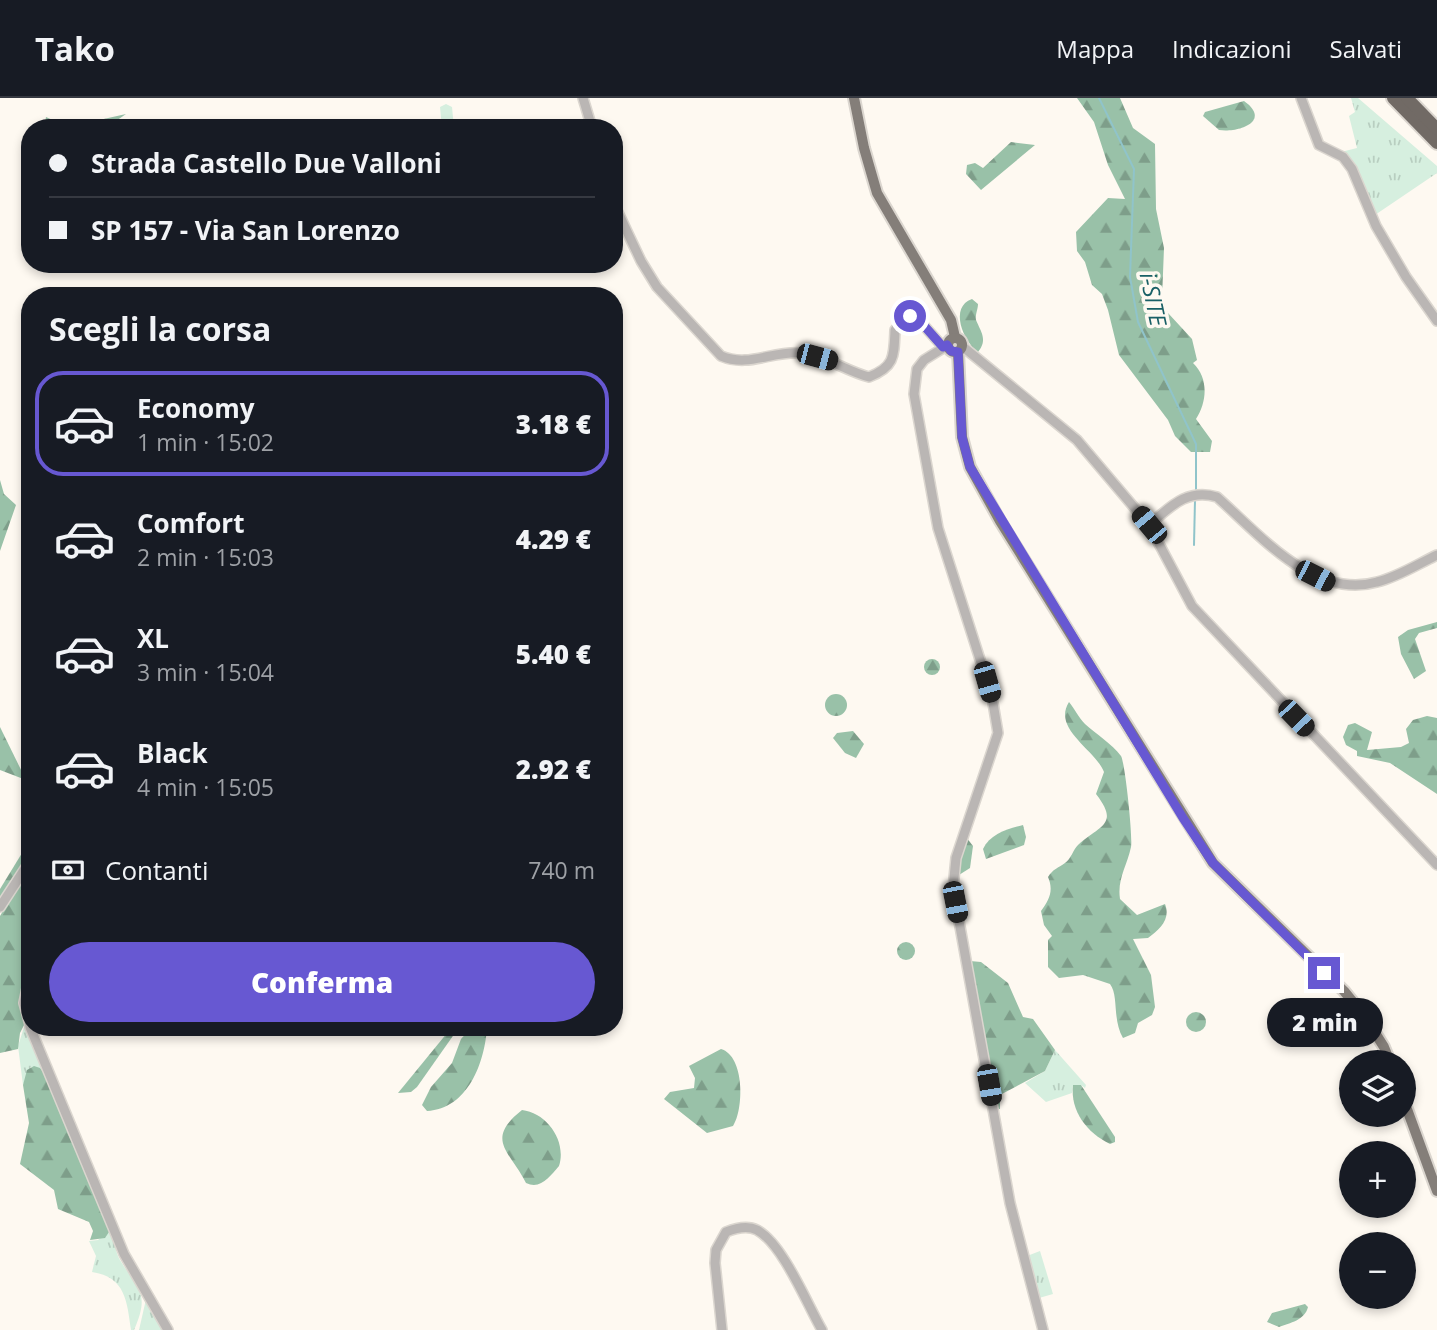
<!DOCTYPE html>
<html lang="it">
<head>
<meta charset="utf-8">
<style>
  body { margin:0; font-family:"Open Sans",sans-serif; background:#20242c; color:#f1f3f6; height:100vh; display:flex; flex-direction:column; font-size:26px; white-space:nowrap }
  * { box-sizing:border-box; margin:0 }
  p { font-size:23px; color:#9ea1a6 }
  .icon { flex:none; width:38px; height:38px; fill:none; stroke:currentColor; stroke-width:2; stroke-linecap:round; stroke-linejoin:round }
  .map { position:relative; flex:1; overflow:hidden }
  .sheet { position:absolute; left:21px; top:189px; width:602px; height:749px; display:flex; flex-direction:column; background:#171b24; border-radius:28px; box-shadow:0 4px 10px #0003 }
  .sheet>* { flex:none }
  .guide { position:absolute; left:21px; top:21px; width:602px; height:154px; border-radius:28px; box-shadow:0 4px 10px #0003; display:grid; align-content:center; height:154px; padding:0 28px; background:#171b24 }
  .buttons { position:absolute; left:1339px; top:952px; display:grid; gap:14px }
  .buttons a { display:grid; place-items:center; width:77px; height:77px; border-radius:50%; background:#171b24; box-shadow:0 4px 10px #0003; font-size:35px }
  .end { position:absolute; width:32px; height:32px; margin:-16px; border:9px solid #6758d2; background:#fff; box-shadow:0 0 0 4px #fff }
  .from { border-radius:50% }
  .bubble { position:absolute; height:49px; border-radius:24px; background:#171b24; box-shadow:0 4px 10px #0003; font-size:23px; font-weight:800; line-height:49px; text-align:center }
  .car { position:absolute; width:21px; height:42px; margin:-21px -10px; border-radius:9px; box-shadow:0 0 5px 2px #0007; background:linear-gradient(#222 24%,#8ab4d8 0 40%,#222 0 76%,#8ab4d8 0 86%,#222 0) }
  .guide b { display:flex; align-items:center; gap:24px; height:66px; font-size:26px }
  .guide b+b { border-top:2px solid #363941 }
  .guide i { width:18px; height:18px; background:#f1f3f6 }
  ul { padding:0; list-style:none }
  li { display:flex; align-items:center; gap:21px; height:105px; margin:0 14px 10px; padding:0 14px; border:4px solid transparent; border-radius:28px }
  li div { flex:1 }
  li b { display:block; font-size:26px }
  li em { font-style:normal; font-weight:800 }
  li.selected { border-color:#6758d2 }
  li>.icon { width:63px; height:63px; stroke-width:1.5 }
  h2 { padding:0 28px; font-size:32px; line-height:84px }
  .pay { display:flex; align-items:center; gap:18px; height:77px; padding:0 28px; font-size:26px }
  .pay p { margin-inline-start:auto }
  .button { display:flex; gap:14px; margin-top:auto; padding:14px 28px }
  .button a { flex:1; height:80px; border-radius:42px; background:#6758d2; color:#fff; font-size:28px; font-weight:800; line-height:80px; text-align:center }
  header { display:flex; align-items:center; gap:42px; box-sizing:border-box; height:98px; padding:0 35px; background:#171b24; border-bottom:2px solid #363941 }
  header strong { font-size:33px }
  nav { display:flex; gap:38px; margin-inline-start:auto; font-size:24px }
  .map>svg:first-child { display:block }
  .grass { fill:url(#grass-tufts) }
  .forest { fill:url(#forest-firs) }
  .lines { fill:none; stroke-linecap:round; stroke-linejoin:round }
  .stream { stroke:#90c4ca; stroke-width:2 }
  .minor-casing { stroke:#dbd6cf; stroke-width:12 }
  .major-casing { stroke:#dbd6cf; stroke-width:14 }
  .highway-casing { stroke:#dbd6cf; stroke-width:16 }
  .minor { stroke:#bab6b4; stroke-width:9 }
  .major { stroke:#847e79; stroke-width:10 }
  .highway { stroke:#716a65; stroke-width:12 }
  .route { stroke:#6758d2; stroke-width:9 }
  .labels { text-anchor:middle; dominant-baseline:central; stroke-width:7; stroke-linejoin:round; paint-order:stroke }
  .water-label { font-size:23px; font-style:italic; fill:#196066; stroke:#fef9f1 }
</style>
</head>
<body>
<header>
<strong>Tako</strong>
<nav><a>Mappa</a><a>Indicazioni</a><a>Salvati</a></nav>
</header>
<div class="map">
<svg width="1437" height="1232" viewBox="0 0 1437 1232">
  <defs>
    <pattern id="grass-tufts" width="24" height="20" patternUnits="userSpaceOnUse" patternTransform="scale(1.75)"><rect width="24" height="20" fill="#d6efdf"/><path d="M3 7l-1-3M5 7V3M7 7l1-3M15 17l-1-3M17 17v-4M19 17l1-3" fill="none" stroke="#b8cec0"/></pattern>
    <pattern id="forest-firs" width="22" height="20" patternUnits="userSpaceOnUse" patternTransform="scale(1.75)"><rect width="22" height="20" fill="#99c1a8"/><path d="M5 1l3.5 6h-7zM16 11l3.5 6h-7z" fill="#7e9e8a"/></pattern>
  </defs>
  <rect width="100%" height="100%" fill="#fef9f1"/>
  <!-- grass -->
  <g class="grass">
    <polygon points="1351,0 1358,0 1437,68 1437,75 1372,119 1341,54 1357,50 1349,18 1355,14"/>
    <polygon points="446,6 452,9 454,30 442,30 440,9"/>
    <polygon points="26,923 49,982 31,969 23,987 18,948"/>
    <polygon points="1055,952 1086,987 1085,990 1081,987 1073,987 1072,995 1046,1004 1025,985 1045,973"/>
    <path d="M111 1131C115 1141 115 1154 120 1162 139 1193 150 1195 134 1232H131C127 1204 126 1179 92 1174L96 1158 89 1143 98 1142Z"/>
    <polygon points="1040,1153 1053,1196 1039,1200 1027,1158"/>
    <polygon points="147,1197 164,1232 139,1232"/>
  </g>
  <!-- forest -->
  <g class="forest">
    <path d="M1077 0H1120L1133 30 1155 46 1156 111 1164 150 1162 201 1168 215 1192 241 1197 262 1193 265C1209 280 1207 304 1196 321L1212 343 1210 354H1191L1175 338 1168 322 1119 257 1108 212 1102 196 1092 187 1085 164 1077 153 1076 134 1108 100 1125 101 1108 67 1094 24Z"/>
    <path d="M1244 3C1272 23 1239 35 1219 32L1203 18 1205 14Z"/>
    <polygon points="126,16 106,30 44,30 46,19 68,29"/>
    <polygon points="1011,44 1035,47 981,92 966,76 967,67 975,65 983,70"/>
    <path d="M972 201 978 206C978 211 975 217 976 222 981 234 988 242 978 254 963 243 949 209 972 201Z"/>
    <polygon points="0,382 4,396 16,407 0,453"/>
    <polygon points="1437,524 1437,530 1419,535 1415,541 1426,573 1414,581 1401,556 1398,539 1408,532"/>
    <circle cx="932" cy="569" r="8"/>
    <circle cx="836" cy="607" r="11"/>
    <path d="M1069 604C1075 611 1078 619 1085 626 1096 636 1112 646 1121 658 1125 664 1133 740 1131 749 1127 768 1117 781 1120 801L1137 817 1165 806C1171 821 1160 831 1148 840L1133 841 1151 877 1155 909 1152 917 1138 925 1135 935 1123 940C1112 921 1119 898 1110 886L1083 877 1059 880 1048 869V842L1052 838 1044 827 1041 813C1049 802 1054 793 1048 779 1053 771 1058 770 1065 765 1071 761 1073 752 1078 747 1100 727 1120 727 1096 696L1104 674C1095 651 1052 631 1069 604Z"/>
    <polygon points="1427,618 1437,620 1437,696 1390,665 1357,658 1357,653 1346,647 1343,639 1348,627 1355,625 1372,634 1367,652 1401,649 1409,645 1406,631 1413,622"/>
    <polygon points="0,629 26,682 0,672"/>
    <polygon points="853,633 864,646 856,660 845,655 833,640 837,635"/>
    <path d="M1023 727 1026 739 1024 747 986 761 983 751C990 736 1007 731 1023 727Z"/>
    <polygon points="966,739 973,748 970,770 959,777 958,762"/>
    <polygon points="30,742 30,756 0,803 0,791"/>
    <polygon points="30,767 30,868 23,891 26,923 20,935 18,951 0,955 0,818"/>
    <circle cx="906" cy="853" r="9"/>
    <polygon points="970,863 981,864 1008,885 1023,919 1033,921 1055,952 1045,973 1000,997 1000,1011 995,1011"/>
    <circle cx="1196" cy="924" r="10"/>
    <polygon points="452,929 455,935 417,989 411,994 398,995"/>
    <path d="M472 929H487C485 964 468 1011 427 1013L422 1007 431 989 452 965 461 941Z"/>
    <path d="M721 951C745 958 744 1012 733 1028L707 1035 664 1001 670 994 694 990 695 980 689 968Z"/>
    <polygon points="34,968 40,970 49,982 111,1131 105,1140 90,1142 93,1133 89,1124 58,1111 54,1092 20,1066 29,1025 23,987 27,972"/>
    <path d="M1073 987H1081L1115 1039V1044L1110 1046C1087 1035 1070 1013 1073 987Z"/>
    <path d="M522 1012C547 1015 567 1043 559 1068 550 1078 541 1092 526 1085 510 1053 484 1042 522 1012Z"/>
    <path d="M1305 1206 1308 1209C1305 1222 1290 1225 1279 1229L1267 1224 1272 1215Z"/>
  </g>
  <g class="lines">
    <!-- stream -->
    <g class="stream">
      <polyline points="1099,0 1134,71 1130,179 1138,224 1196,346 1196,393"/>
      <polyline points="1194,447 1195,402"/>
    </g>
    <defs>
      <g id="minor">
        <polyline points="583,0 592,30"/>
        <polyline points="1301,0 1319,47 1343,59 1352,71 1376,128 1406,179 1437,223"/>
        <path d="M614 106 641 163 657 189 721 258C749 270 773 252 802 255 826 258 846 273 869 279 895 269 894 258 895 232L910 218 919 222 943 249"/>
        <polyline points="948,247 924,262 917,271 914,296 938,430 992,599 998,635 956,760 953,790 1010,1105 1043,1232"/>
        <polyline points="962,248 1077,342 1149,427 1192,508 1437,767"/>
        <path d="M1149 427C1170 409 1187 390 1217 399 1260 437 1314 502 1377 484 1398 479 1418 466 1437 457"/>
        <polyline points="0,809 30,763"/>
        <polyline points="30,876 24,905 30,927"/>
        <polyline points="30,929 124,1156 168,1232"/>
        <path d="M722 1232 715 1165 716 1152 726 1134C736 1130 747 1127 757 1132 783 1146 807 1206 822 1232"/>
      </g>
      <g id="major">
        <polyline points="854,0 864,50 877,95 951,222 955,239"/>
        <circle cx="955" cy="247" r="7"/>
        <polyline points="958,254 962,339 970,369 1000,423 1213,765 1344,893 1365,919 1384,949 1390,964"/>
        <polyline points="1404,1003 1437,1093"/>
      </g>
      <g id="highway">
        <polyline points="1393,0 1437,45"/>
        <polyline points="1407,0 1437,31"/>
      </g>
    </defs>
    <!-- minor casing -->
    <use href="#minor" class="minor-casing"/>
    <!-- major casing -->
    <use href="#major" class="major-casing"/>
    <!-- highway casing -->
    <use href="#highway" class="highway-casing"/>
    <!-- minor -->
    <use href="#minor" class="minor"/>
    <!-- major -->
    <use href="#major" class="major"/>
    <!-- highway -->
    <use href="#highway" class="highway"/>
  </g>
  <g class="lines">
    <!-- route -->
    <polyline class="route" points="910,218 919,222 943,249 947,247 951,253 958,254 962,339 970,369 1183,720 1213,765 1324,875"/>
  </g>
  <g class="labels">
    <!-- water labels -->
    <g class="water-label">
      <text transform="translate(1154 201) rotate(78)">i-SITE</text>
    </g>
  </g>
</svg>
<div class="buttons">
<a><svg class="icon" aria-label="layers" viewBox="0 0 24 24"><path d="M12 4l9 5-9 5-9-5zM3 14l9 5 9-5"/></svg></a>
<a>+</a>
<a>−</a>
</div>
<i class="end from" style="left:910px;top:218px"></i>
<i class="end" style="left:1324px;top:875px"></i>
<div class="bubble" style="left:1267px;top:900px;width:116px">2 min</div>
<i class="car" style="left:817px;top:259px;rotate:105deg"></i>
<i class="car" style="left:1149px;top:427px;rotate:320deg"></i>
<i class="car" style="left:1315px;top:478px;rotate:117deg"></i>
<i class="car" style="left:987px;top:584px;rotate:164deg"></i>
<i class="car" style="left:1296px;top:620px;rotate:136deg"></i>
<i class="car" style="left:955px;top:804px;rotate:169deg"></i>
<i class="car" style="left:989px;top:987px;rotate:170deg"></i>
<div class="guide">
<b><i class="from"></i>Strada Castello Due Valloni</b>
<b><i></i>SP 157 - Via San Lorenzo</b>
</div>
<section class="sheet">
<h2>Scegli la corsa</h2>
<ul>
<li class="selected"><svg class="icon" aria-label="car" viewBox="0 0 24 24"><path d="M5 17H2v-5l4-1 3-4h7l3 4 3 1v5h-3M9 17h6M6 11h13"/><circle cx="7" cy="17" r="2"/><circle cx="17" cy="17" r="2"/></svg><div><b>Economy</b><p>1 min · 15:02</p></div><em>3.18 €</em></li>
<li><svg class="icon" aria-label="car" viewBox="0 0 24 24"><path d="M5 17H2v-5l4-1 3-4h7l3 4 3 1v5h-3M9 17h6M6 11h13"/><circle cx="7" cy="17" r="2"/><circle cx="17" cy="17" r="2"/></svg><div><b>Comfort</b><p>2 min · 15:03</p></div><em>4.29 €</em></li>
<li><svg class="icon" aria-label="car" viewBox="0 0 24 24"><path d="M5 17H2v-5l4-1 3-4h7l3 4 3 1v5h-3M9 17h6M6 11h13"/><circle cx="7" cy="17" r="2"/><circle cx="17" cy="17" r="2"/></svg><div><b>XL</b><p>3 min · 15:04</p></div><em>5.40 €</em></li>
<li><svg class="icon" aria-label="car" viewBox="0 0 24 24"><path d="M5 17H2v-5l4-1 3-4h7l3 4 3 1v5h-3M9 17h6M6 11h13"/><circle cx="7" cy="17" r="2"/><circle cx="17" cy="17" r="2"/></svg><div><b>Black</b><p>4 min · 15:05</p></div><em>2.92 €</em></li>
</ul>
<div class="pay"><svg class="icon" aria-label="cash" viewBox="0 0 24 24"><path d="M3 7h18v10H3z"/><circle cx="12" cy="12" r="2"/></svg>Contanti<p>740 m</p></div>
<div class="button"><a>Conferma</a></div>
</section>
</div>
</body>
</html>
